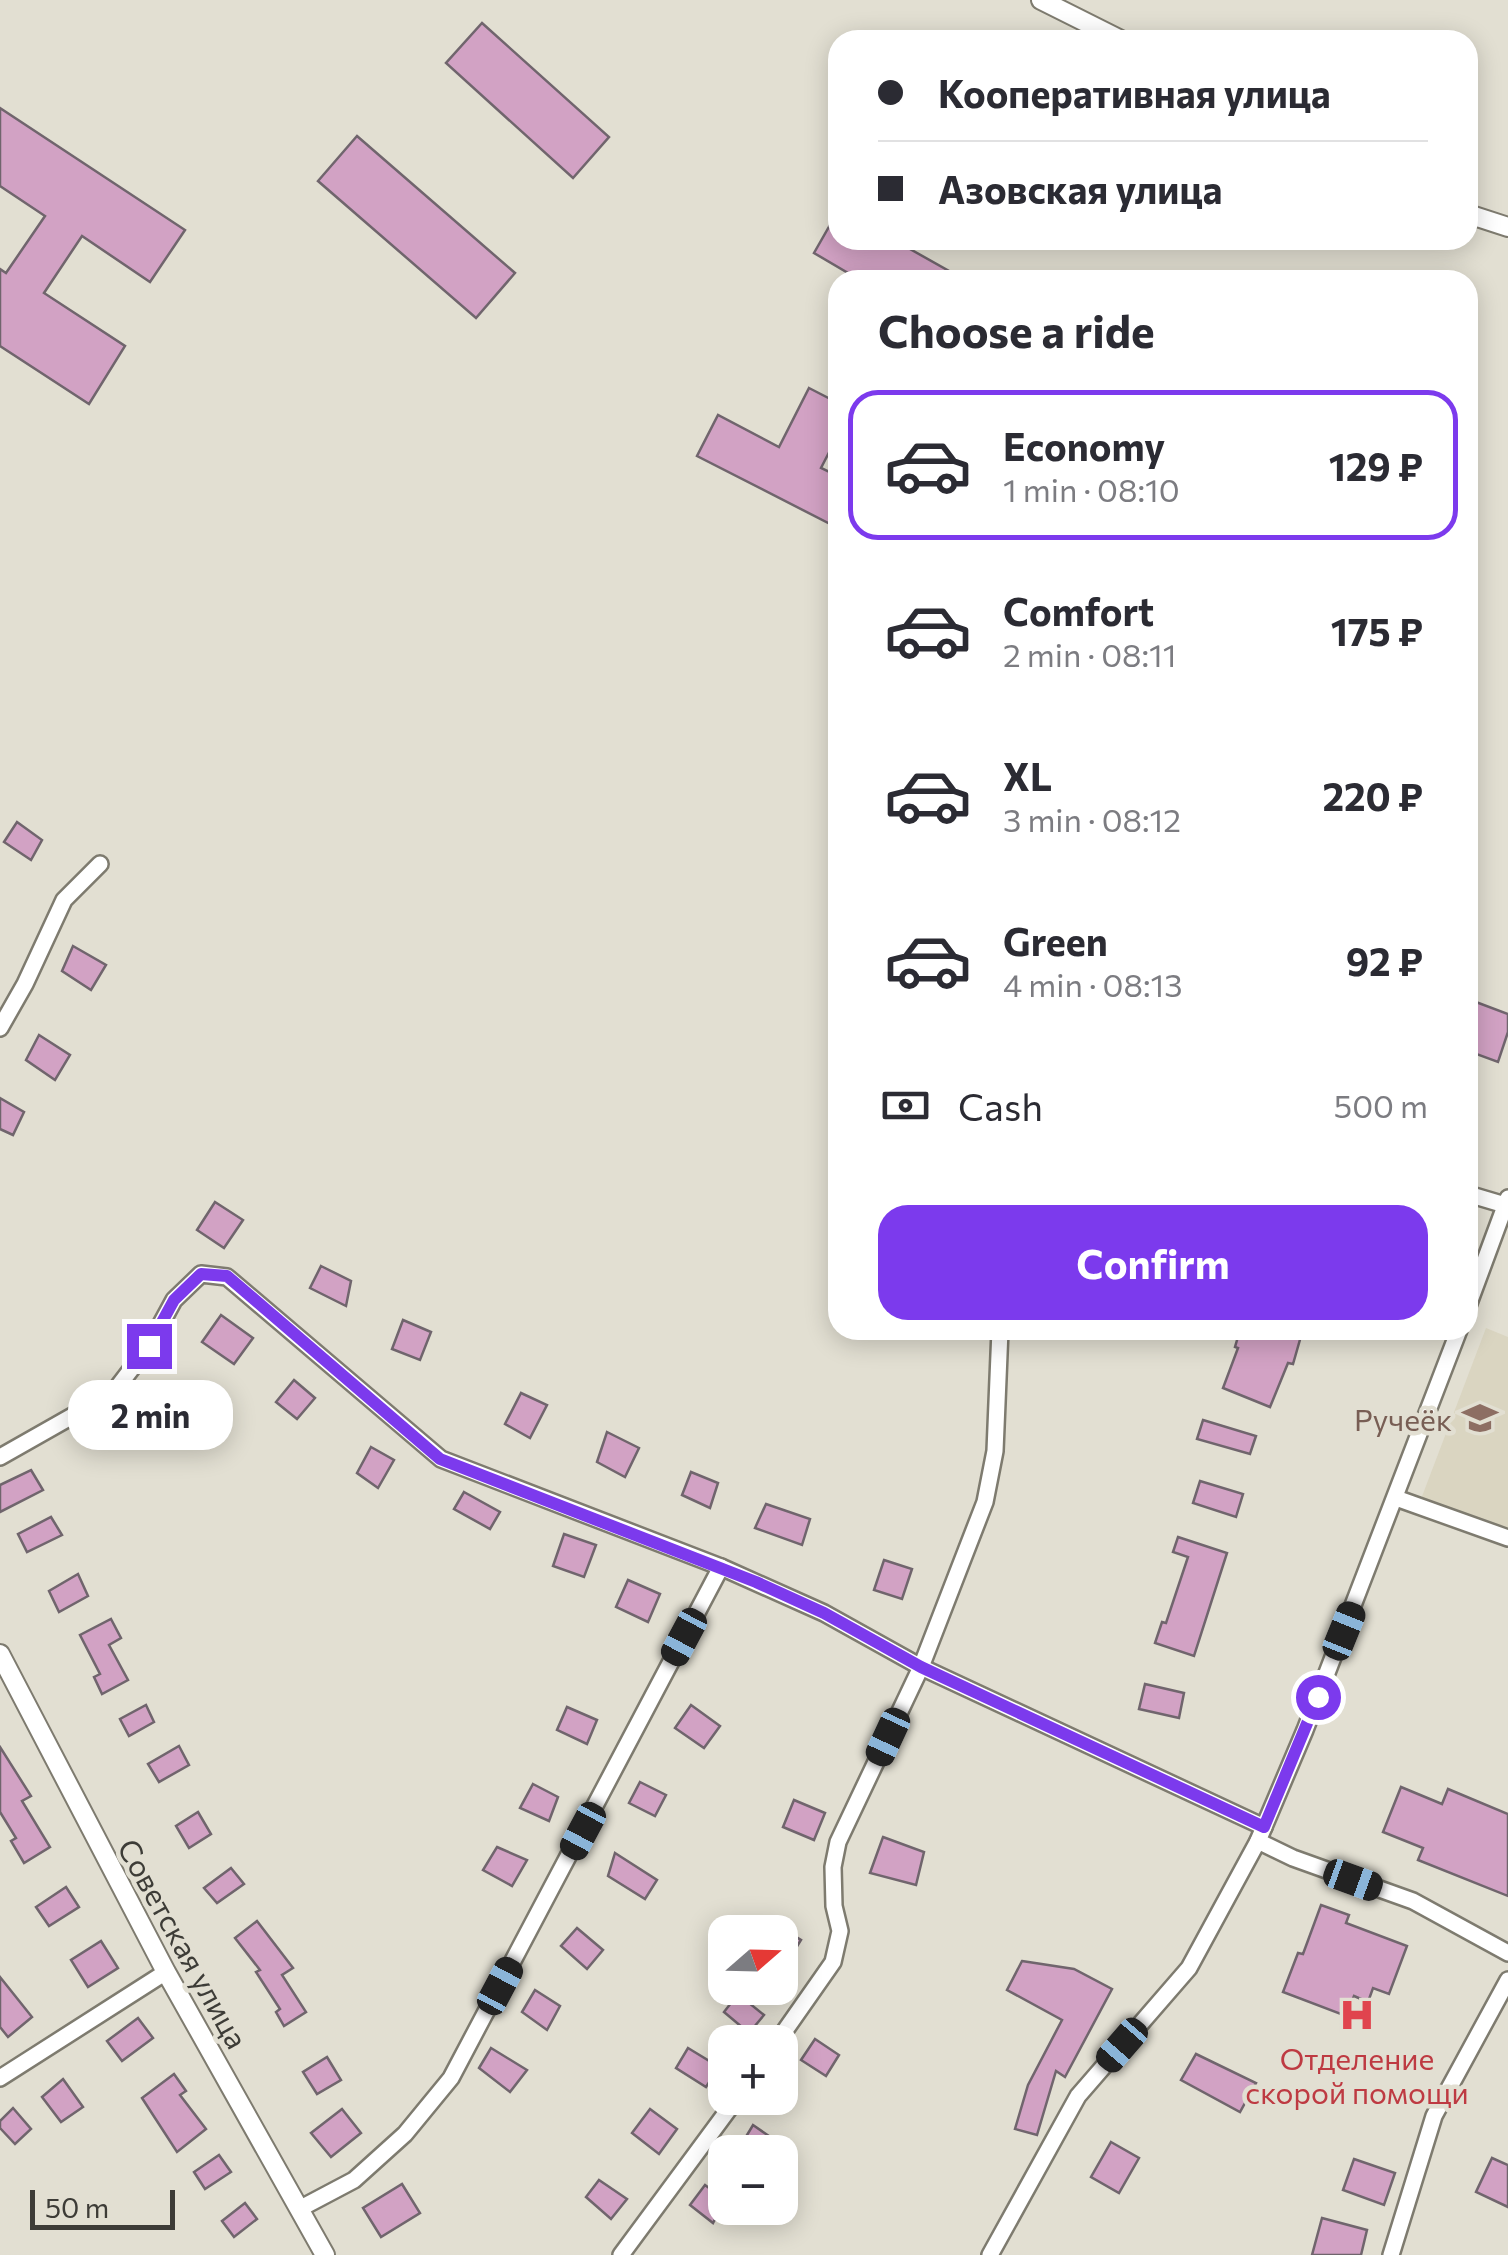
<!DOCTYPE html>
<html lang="en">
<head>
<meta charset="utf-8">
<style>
  body { margin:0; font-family:Commissioner,sans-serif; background:#f2f2f3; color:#2b2b33; height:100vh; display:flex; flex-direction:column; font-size:38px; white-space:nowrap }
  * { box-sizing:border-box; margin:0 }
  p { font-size:32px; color:#7c7c81 }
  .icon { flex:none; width:55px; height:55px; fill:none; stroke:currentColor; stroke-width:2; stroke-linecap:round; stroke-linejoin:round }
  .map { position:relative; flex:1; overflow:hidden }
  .details { position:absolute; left:828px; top:270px; width:650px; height:1070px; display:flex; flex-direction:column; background:#fff; border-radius:30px; box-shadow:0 5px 25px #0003 }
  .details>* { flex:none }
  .guide { position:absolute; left:828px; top:30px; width:650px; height:220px; border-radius:30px; box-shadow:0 5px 25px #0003; display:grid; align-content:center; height:220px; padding:0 50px; background:#fff }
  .needle { width:65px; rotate:70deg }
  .tools { position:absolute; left:708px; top:1915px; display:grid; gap:20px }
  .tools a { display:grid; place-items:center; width:90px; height:90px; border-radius:20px; background:#fff; box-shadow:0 5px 25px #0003; font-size:50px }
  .scale { position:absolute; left:30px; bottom:25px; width:145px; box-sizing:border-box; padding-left:10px; border:5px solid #3d3c37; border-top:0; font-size:28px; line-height:35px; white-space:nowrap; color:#3d3c37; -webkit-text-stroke:8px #e2dfd2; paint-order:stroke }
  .end { position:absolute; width:45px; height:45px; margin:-22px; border:12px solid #7c3aed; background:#fff; box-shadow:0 0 0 5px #fff }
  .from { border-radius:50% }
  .bubble { position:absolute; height:70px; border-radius:30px; background:#fff; box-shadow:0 5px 25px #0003; font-size:32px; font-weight:700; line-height:70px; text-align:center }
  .car { position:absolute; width:30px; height:60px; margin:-30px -15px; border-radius:12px; box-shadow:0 0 8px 2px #0007; background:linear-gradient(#222 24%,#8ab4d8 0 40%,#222 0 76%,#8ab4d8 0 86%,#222 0) }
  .guide b { display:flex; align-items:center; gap:35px; height:95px; font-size:38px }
  .guide b+b { border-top:2px solid #e1e1e2 }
  .guide i { width:25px; height:25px; background:#2b2b33 }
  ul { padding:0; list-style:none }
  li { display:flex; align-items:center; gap:30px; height:150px; margin:0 20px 15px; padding:0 30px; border:5px solid transparent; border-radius:30px }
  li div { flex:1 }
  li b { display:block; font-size:38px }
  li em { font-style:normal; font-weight:700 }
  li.current { border-color:#7c3aed }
  li>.icon { width:90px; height:90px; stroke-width:1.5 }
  h2 { padding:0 50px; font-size:45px; line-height:120px }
  .pay { display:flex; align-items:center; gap:25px; height:110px; padding:0 50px; font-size:38px }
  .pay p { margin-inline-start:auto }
  .button { display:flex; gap:20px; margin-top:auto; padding:20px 50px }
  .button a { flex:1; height:115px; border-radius:30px; background:#7c3aed; color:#fff; font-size:40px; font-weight:700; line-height:115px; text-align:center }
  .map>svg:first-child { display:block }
  .built { fill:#dad5c1 }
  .building { fill:#d2a2c4; stroke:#70656d; stroke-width:2.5 }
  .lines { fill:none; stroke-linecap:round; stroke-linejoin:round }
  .minor-casing { stroke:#7e7b6f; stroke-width:20 }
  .tertiary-casing { stroke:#7e7b6f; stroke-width:22 }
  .minor { stroke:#fff; stroke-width:15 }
  .tertiary { stroke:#fff; stroke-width:18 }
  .route { stroke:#7c3aed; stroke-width:12 }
  .labels { text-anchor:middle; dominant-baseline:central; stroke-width:9; stroke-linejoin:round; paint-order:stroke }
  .education-label { font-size:30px; fill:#785e54; stroke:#e2dfd2; text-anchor:end }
  .street-label { font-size:30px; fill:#3d3c37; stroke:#e2dfd2 }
  .health-label { font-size:30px; fill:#be3a42; stroke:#e2dfd2 }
</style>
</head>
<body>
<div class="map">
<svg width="1508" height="2255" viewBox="0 0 1508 2255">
  <rect width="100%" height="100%" fill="#e2dfd2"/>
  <!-- built -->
  <polygon class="built" points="1486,1328 1508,1337 1508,1528 1421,1499"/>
  <!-- building -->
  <g class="building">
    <polygon points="482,23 609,137 573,178 446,63"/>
    <polygon points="0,108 185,230 150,282 82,236 44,293 125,346 89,404 0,346 0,269 6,273 45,216 0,186"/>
    <polygon points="357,136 515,273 476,318 318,181"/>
    <polygon points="838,211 838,240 894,240 965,280 860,280 814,253"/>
    <polygon points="809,388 838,403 838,435 821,468 838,476 838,528 697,456 718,415 779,447"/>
    <polygon points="17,822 42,840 31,860 4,842"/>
    <polygon points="73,946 106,965 91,990 62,971"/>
    <polygon points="1468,999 1508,1014 1508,1032 1498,1062 1468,1051"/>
    <polygon points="39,1035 70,1055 55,1080 26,1060"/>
    <polygon points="0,1098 24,1112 13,1135 0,1129"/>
    <polygon points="215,1202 243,1220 224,1248 197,1230"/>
    <polygon points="321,1266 351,1281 346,1306 310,1288"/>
    <polygon points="221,1315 253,1338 234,1364 202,1342"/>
    <polygon points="403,1320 431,1332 420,1360 392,1349"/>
    <polygon points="1240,1330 1282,1330 1301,1336 1293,1364 1288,1363 1270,1407 1223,1388 1238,1348 1235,1347"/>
    <polygon points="294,1380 315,1398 297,1419 276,1402"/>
    <polygon points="521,1393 547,1405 530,1438 505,1424"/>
    <polygon points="1203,1420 1256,1436 1250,1454 1197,1439"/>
    <polygon points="607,1432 639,1448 625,1477 597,1462"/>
    <polygon points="371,1447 394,1460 378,1488 357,1473"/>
    <polygon points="31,1470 43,1490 0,1512 0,1485"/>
    <polygon points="691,1472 718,1483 710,1508 682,1495"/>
    <polygon points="1200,1481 1243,1494 1236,1517 1193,1503"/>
    <polygon points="464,1492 500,1512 490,1529 454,1509"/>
    <polygon points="766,1504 810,1519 802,1545 755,1528"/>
    <polygon points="51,1517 62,1535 27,1552 18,1534"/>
    <polygon points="564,1534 596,1545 584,1577 553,1566"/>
    <polygon points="1178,1537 1227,1553 1194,1656 1155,1643 1162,1622 1166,1623 1188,1557 1173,1552"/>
    <polygon points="884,1560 912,1569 902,1599 874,1590"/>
    <polygon points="78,1574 88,1596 59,1612 49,1591"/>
    <polygon points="628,1580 660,1594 648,1622 616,1607"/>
    <polygon points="111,1619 121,1638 109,1645 128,1680 102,1694 94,1677 100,1674 80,1635"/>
    <polygon points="1145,1684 1184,1693 1179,1718 1139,1709"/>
    <polygon points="146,1705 154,1722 129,1736 120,1719"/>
    <polygon points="691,1705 720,1726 704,1748 675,1728"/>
    <polygon points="567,1707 597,1720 587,1744 557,1730"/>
    <polygon points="179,1746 189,1765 159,1782 148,1764"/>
    <polygon points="0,1747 31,1796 22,1801 50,1847 24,1863 11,1841 16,1838 0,1812"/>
    <polygon points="640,1782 666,1795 655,1816 629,1803"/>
    <polygon points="533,1784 558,1797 549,1821 520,1808"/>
    <polygon points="1401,1787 1442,1804 1448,1789 1508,1814 1508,1896 1418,1860 1423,1848 1383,1832"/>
    <polygon points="794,1800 825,1813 814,1840 783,1827"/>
    <polygon points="198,1812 211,1834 189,1848 176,1826"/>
    <polygon points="883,1837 924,1852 916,1885 870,1873"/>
    <polygon points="497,1847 527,1860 512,1886 483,1870"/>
    <polygon points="615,1853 657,1880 645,1899 608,1876"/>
    <polygon points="231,1868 244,1884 217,1903 204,1888"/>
    <polygon points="66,1887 79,1907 49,1926 36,1907"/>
    <polygon points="1321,1905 1349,1915 1346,1923 1407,1946 1389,1994 1373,1988 1368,2002 1354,1996 1346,2016 1283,1992 1298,1953 1303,1954"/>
    <polygon points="257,1921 293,1968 282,1975 306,2012 284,2026 276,2012 280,2009 256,1972 260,1970 235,1938"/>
    <polygon points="780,1927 801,1940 780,1974"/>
    <polygon points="577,1928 603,1950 587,1969 561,1946"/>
    <polygon points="101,1941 118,1968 88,1987 71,1960"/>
    <polygon points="1022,1961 1074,1969 1112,1989 1065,2077 1056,2071 1037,2135 1015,2129 1028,2085 1062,2020 1007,1990"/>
    <polygon points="0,1977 32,2017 8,2037 0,2027"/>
    <polygon points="535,1990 560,2006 547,2030 522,2012"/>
    <polygon points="738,1994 764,2015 749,2033 724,2012"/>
    <polygon points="138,2018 153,2038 122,2061 107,2041"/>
    <polygon points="815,2039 839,2055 826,2076 801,2060"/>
    <polygon points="491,2048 527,2070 510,2092 479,2068"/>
    <polygon points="688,2048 719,2067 706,2087 676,2068"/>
    <polygon points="1196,2054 1256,2083 1240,2112 1181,2080"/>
    <polygon points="327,2057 341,2080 317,2094 303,2072"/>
    <polygon points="174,2074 186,2091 180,2095 206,2129 177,2152 142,2098"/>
    <polygon points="63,2079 83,2107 61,2122 42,2097"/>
    <polygon points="13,2108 31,2129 15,2144 0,2128 0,2121"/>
    <polygon points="342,2109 361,2133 331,2157 311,2133"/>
    <polygon points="650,2109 677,2129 659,2154 632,2133"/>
    <polygon points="753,2125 792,2152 751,2152 741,2145"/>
    <polygon points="1111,2142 1139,2158 1119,2193 1091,2177"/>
    <polygon points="219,2155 231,2172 205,2189 194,2172"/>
    <polygon points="1492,2158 1508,2165 1508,2207 1476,2192"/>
    <polygon points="1354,2159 1395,2173 1384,2205 1343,2190"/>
    <polygon points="599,2180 627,2199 611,2219 586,2197"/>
    <polygon points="402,2184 420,2213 381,2237 363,2208"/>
    <polygon points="705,2185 725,2200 713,2223 690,2205"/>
    <polygon points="245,2203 257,2219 234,2237 222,2221"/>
    <polygon points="1322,2218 1367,2230 1361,2255 1312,2255"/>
  </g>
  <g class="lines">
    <defs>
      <g id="minor">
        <polyline points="0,1028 25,984 64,900 100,864"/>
        <polyline points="1468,1194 1505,1205"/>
        <polyline points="1468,1306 1508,1198"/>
        <polyline points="0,1457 113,1393 149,1346 174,1300 201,1274 227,1277 441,1459 721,1567 824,1613 921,1667 1264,1827"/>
        <polyline points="1396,1498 1508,1538"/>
        <polyline points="1258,1841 1293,1858 1413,1901 1508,1953"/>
        <polyline points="777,2042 833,1962 840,1931 834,1906 833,1867 838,1842 921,1667 985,1502 995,1451 1000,1330"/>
        <polyline points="0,2078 166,1972"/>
        <polyline points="301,2208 354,2180 405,2134 451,2078 721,1567"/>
        <polyline points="621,2255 737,2098"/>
        <polyline points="990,2255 1078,2096 1189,1968 1258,1841 1305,1730 1459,1330"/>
        <polyline points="1391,2255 1434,2116 1508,1980"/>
      </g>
      <g id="tertiary">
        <polyline points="1041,0 1121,40"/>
        <polyline points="1468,214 1508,227"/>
        <polyline points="0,1654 166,1972 325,2255"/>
      </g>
    </defs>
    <!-- minor casing -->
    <use href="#minor" class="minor-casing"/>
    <!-- tertiary casing -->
    <use href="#tertiary" class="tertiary-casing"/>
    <!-- minor -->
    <use href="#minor" class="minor"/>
    <!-- tertiary -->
    <use href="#tertiary" class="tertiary"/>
  </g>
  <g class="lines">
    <!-- route -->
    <polyline class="route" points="149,1346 174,1300 201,1274 227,1276 440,1459 756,1582 824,1613 921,1667 1264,1827 1318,1697"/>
  </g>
  <!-- icons -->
  <defs>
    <symbol id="school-bare" viewBox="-9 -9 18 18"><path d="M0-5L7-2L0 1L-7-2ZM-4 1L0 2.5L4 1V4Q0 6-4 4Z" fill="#8d6e63" stroke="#e2dfd2" stroke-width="2.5" paint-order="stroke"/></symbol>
    <symbol id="hospital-bare" viewBox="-9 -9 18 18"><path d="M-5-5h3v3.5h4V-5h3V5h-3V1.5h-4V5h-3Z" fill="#e0444e" stroke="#e2dfd2" stroke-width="2.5" paint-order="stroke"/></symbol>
  </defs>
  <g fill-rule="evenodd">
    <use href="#school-bare" x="1455" y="1393" width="50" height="50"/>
    <use href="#hospital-bare" x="1332" y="1990" width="50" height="50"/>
  </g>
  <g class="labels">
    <!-- education labels -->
    <g class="education-label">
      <text x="1452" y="1418">Ручеёк</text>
    </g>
    <!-- street labels -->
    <g class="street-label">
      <text transform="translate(184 1943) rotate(61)">Советская улица</text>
    </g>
    <!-- health labels -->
    <g class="health-label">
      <text x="1357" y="2057">Отделение<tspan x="1357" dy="34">скорой помощи</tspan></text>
    </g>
  </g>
</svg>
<div class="tools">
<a><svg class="needle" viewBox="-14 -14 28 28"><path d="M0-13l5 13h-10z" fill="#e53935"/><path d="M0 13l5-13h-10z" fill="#7c7c81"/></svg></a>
<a>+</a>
<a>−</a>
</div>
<div class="scale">50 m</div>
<i class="end from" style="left:1318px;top:1697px"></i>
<i class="end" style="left:149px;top:1346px"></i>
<div class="bubble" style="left:68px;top:1380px;width:165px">2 min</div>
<i class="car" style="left:1344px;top:1631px;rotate:22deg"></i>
<i class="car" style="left:684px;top:1637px;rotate:208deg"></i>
<i class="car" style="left:888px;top:1737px;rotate:205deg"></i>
<i class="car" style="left:583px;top:1831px;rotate:208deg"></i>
<i class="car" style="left:1353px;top:1880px;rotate:110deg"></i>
<i class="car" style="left:500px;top:1986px;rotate:28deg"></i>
<i class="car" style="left:1122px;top:2045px;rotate:221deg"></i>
<div class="guide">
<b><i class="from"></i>Кооперативная улица</b>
<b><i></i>Азовская улица</b>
</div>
<section class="details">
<h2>Choose a ride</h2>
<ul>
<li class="current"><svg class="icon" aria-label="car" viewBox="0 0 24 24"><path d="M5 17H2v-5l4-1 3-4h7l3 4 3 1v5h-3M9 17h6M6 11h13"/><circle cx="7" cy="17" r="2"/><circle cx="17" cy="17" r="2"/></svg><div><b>Economy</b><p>1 min · 08:10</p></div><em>129 ₽</em></li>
<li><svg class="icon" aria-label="car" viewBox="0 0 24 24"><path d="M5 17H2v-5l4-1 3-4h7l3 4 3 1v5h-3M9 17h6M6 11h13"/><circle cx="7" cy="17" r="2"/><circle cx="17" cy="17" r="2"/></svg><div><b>Comfort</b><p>2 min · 08:11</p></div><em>175 ₽</em></li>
<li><svg class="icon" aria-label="car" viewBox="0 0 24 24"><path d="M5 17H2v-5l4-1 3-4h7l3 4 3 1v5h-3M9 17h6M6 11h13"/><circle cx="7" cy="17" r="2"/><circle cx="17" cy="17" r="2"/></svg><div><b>XL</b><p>3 min · 08:12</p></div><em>220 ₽</em></li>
<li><svg class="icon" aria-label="car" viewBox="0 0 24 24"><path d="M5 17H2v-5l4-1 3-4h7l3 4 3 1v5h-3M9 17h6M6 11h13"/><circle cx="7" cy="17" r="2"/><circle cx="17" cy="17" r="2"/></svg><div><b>Green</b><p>4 min · 08:13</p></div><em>92 ₽</em></li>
</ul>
<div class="pay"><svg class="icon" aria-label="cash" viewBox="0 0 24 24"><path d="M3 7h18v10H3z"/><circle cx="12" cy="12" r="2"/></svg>Cash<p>500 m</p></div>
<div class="button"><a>Confirm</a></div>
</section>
</div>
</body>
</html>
